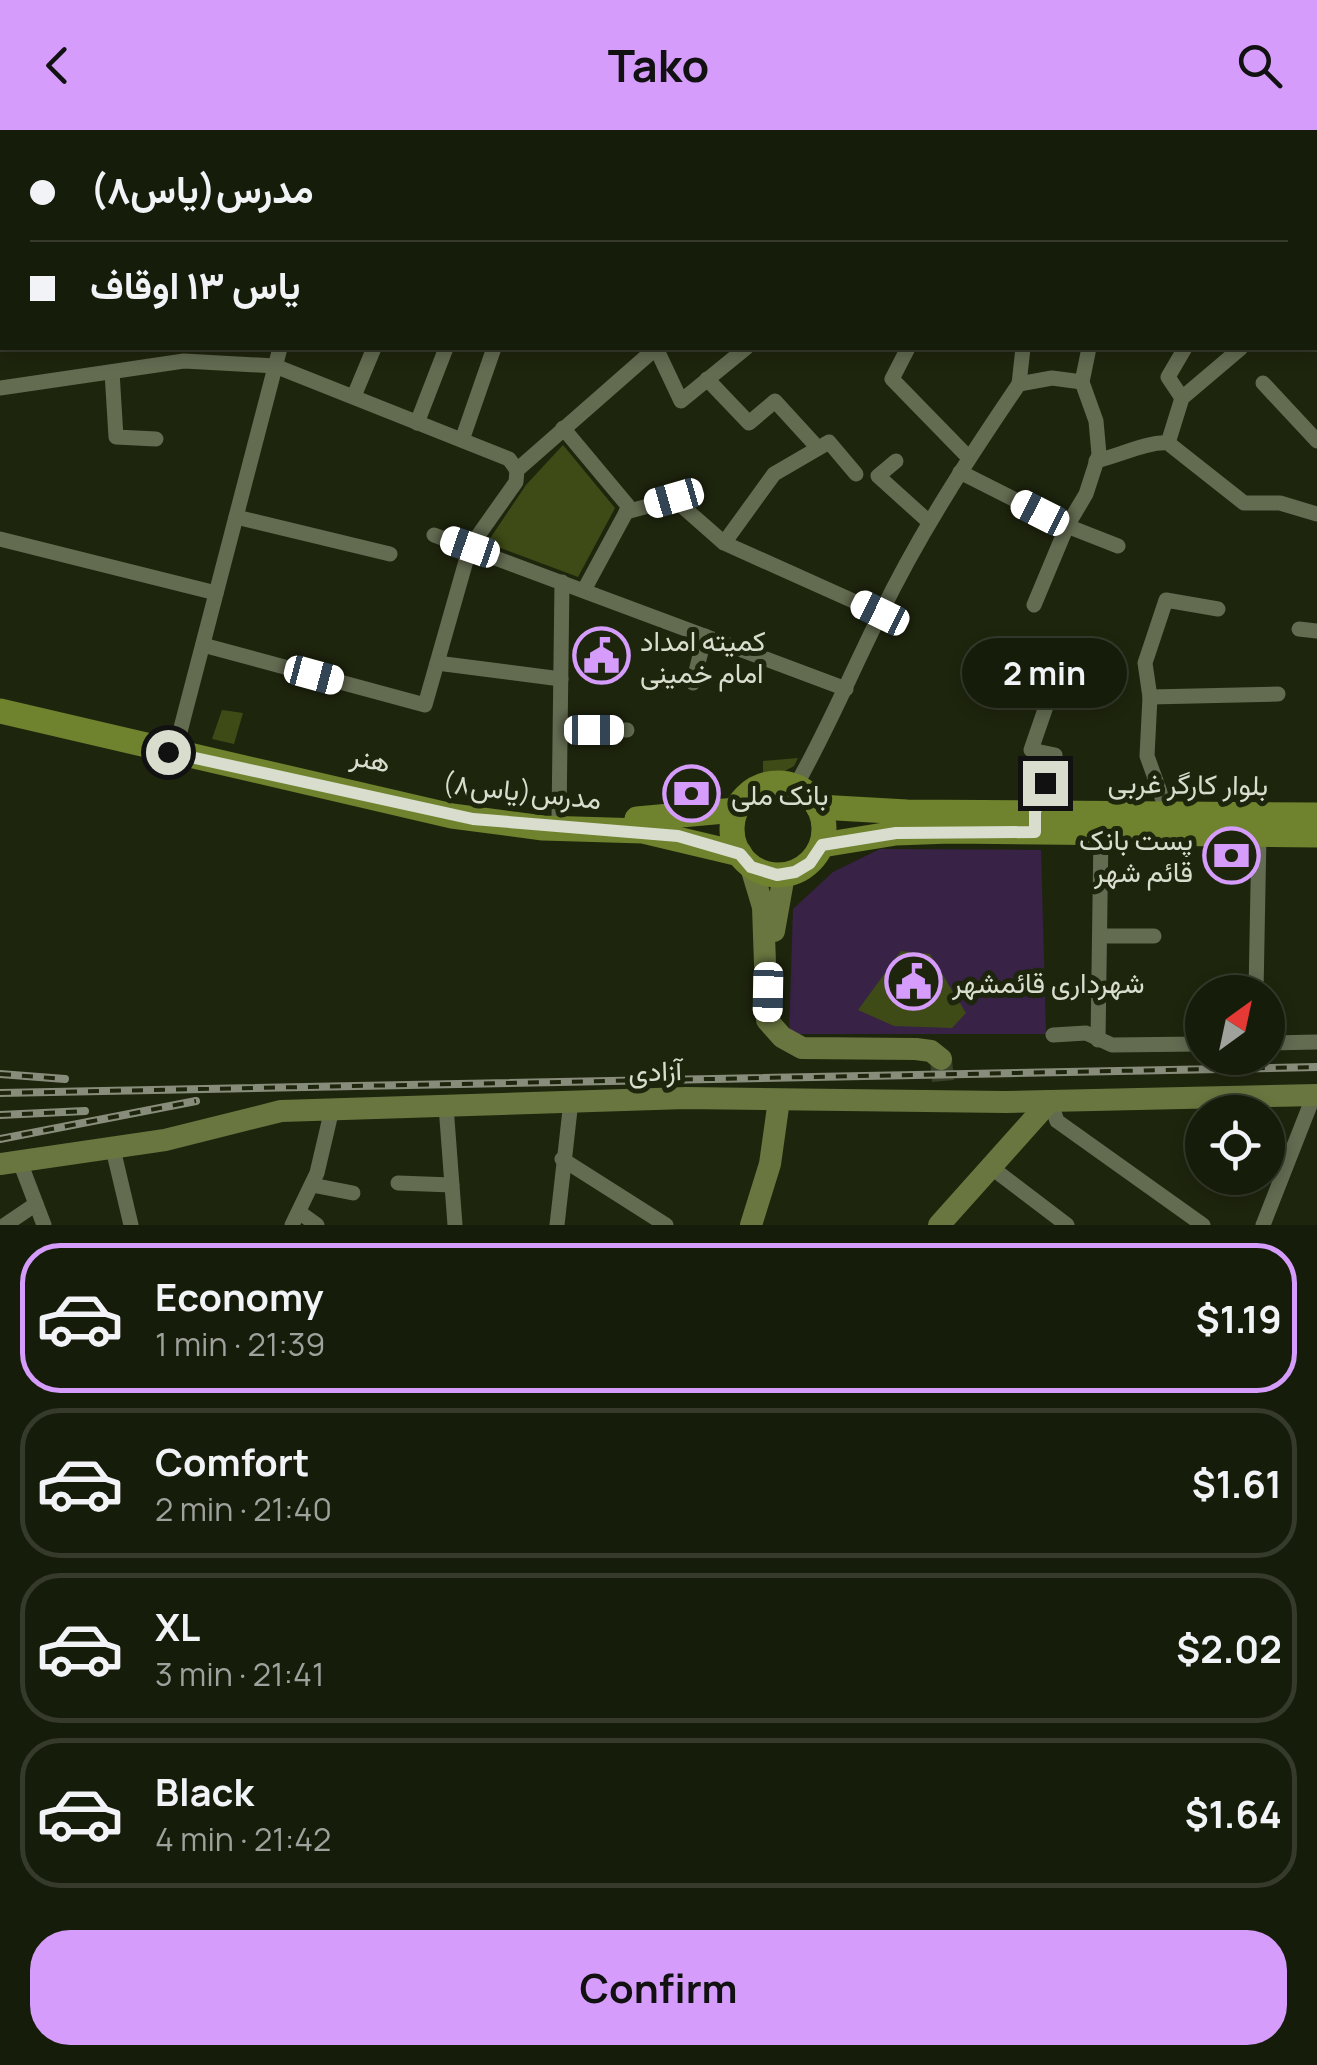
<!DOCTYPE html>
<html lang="en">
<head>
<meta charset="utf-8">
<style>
  body { margin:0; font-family:Manrope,Vazirmatn,sans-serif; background:#232918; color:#f1f3f6; height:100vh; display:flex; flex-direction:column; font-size:38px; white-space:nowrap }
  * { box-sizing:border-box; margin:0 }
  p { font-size:32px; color:#9ea19c }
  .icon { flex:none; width:55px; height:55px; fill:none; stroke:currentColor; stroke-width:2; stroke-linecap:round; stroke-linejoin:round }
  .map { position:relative; height:1095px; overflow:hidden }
  .side { display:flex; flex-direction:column; background:#161c0a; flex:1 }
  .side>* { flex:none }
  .banner { position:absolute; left:0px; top:0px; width:1318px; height:220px; box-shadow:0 5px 15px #0003,0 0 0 2px #353a2b; display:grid; align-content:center; height:220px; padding:0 30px; background:#161c0a }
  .needle { width:65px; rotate:33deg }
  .tools { position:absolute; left:1185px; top:845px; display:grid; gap:20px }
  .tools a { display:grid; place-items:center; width:100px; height:100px; border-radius:50%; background:#161c0a; box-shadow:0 5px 15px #0003,0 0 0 2px #353a2b; font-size:50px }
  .end { position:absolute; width:45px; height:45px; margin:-22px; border:12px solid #d8ddce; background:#111; box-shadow:0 0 0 5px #111 }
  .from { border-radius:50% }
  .bubble { position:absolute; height:70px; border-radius:35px; background:#161c0a; box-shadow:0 5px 15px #0003,0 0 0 2px #353a2b; font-size:32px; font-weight:700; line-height:70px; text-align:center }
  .car { position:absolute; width:30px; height:60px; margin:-30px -15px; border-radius:12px; box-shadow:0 0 8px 2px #0007; background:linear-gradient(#fff 24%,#345 0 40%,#fff 0 76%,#345 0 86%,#fff 0) }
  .banner b { display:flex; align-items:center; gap:35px; height:95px; font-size:38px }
  .banner b+b { border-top:2px solid #353a2b }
  .banner i { width:25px; height:25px; background:#f1f3f6 }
  ul { padding:18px 0 0; list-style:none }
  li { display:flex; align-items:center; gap:30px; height:150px; margin:0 20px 15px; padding:0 10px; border:5px solid #353a2b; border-radius:40px }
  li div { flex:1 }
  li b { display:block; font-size:38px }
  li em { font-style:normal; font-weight:700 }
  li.active { border-color:#d59cfb }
  li>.icon { width:90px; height:90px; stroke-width:1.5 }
  .primary-button { display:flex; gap:20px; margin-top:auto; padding:20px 30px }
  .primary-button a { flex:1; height:115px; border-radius:40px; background:#d59cfb; color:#111; font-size:40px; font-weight:700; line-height:115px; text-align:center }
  header { display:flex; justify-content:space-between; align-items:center; height:130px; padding:0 30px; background:#d59cfb; color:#111; font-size:45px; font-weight:700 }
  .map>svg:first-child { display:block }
  .green { fill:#382246 }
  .building { fill:#3e4b16 }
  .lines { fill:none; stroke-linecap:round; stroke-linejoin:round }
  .secondary-tunnel { stroke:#3a412a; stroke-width:22; stroke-dasharray:22 11; stroke-linecap:butt }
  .street { stroke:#636b51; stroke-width:15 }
  .secondary { stroke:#69763f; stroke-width:22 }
  .primary { stroke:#6f822d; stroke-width:25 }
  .rail-casing { stroke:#888d7b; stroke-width:8 }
  .rail { stroke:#1e250d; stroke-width:4; stroke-dasharray:11; stroke-linecap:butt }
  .route { stroke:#d8ddce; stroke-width:12 }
  .labels { text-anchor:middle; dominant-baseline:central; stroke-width:10; stroke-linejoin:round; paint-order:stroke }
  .poi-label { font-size:28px; fill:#d8ddce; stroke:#1e250d; text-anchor:start }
  .street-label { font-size:28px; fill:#d8ddce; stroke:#1e250d }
</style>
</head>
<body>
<header><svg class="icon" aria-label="back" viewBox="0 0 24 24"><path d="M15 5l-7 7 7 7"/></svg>Tako<svg class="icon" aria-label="search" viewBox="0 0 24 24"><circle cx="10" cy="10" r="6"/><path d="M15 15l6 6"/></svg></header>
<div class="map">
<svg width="1317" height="1095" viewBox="0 0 1317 1095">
  <rect width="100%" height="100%" fill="#1e250d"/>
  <!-- green -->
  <polygon class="green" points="880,719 1041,720 1046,904 789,904 793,779 833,742"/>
  <!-- building -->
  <g class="building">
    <polygon points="563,315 615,378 578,447 487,413 526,355"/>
    <polygon points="222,580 243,583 234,614 212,609"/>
    <polygon points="798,628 794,636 763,653 763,631"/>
    <polygon points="901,821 930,824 966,883 952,898 894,896 858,880"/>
  </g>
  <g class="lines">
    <!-- secondary-tunnel -->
    <polyline class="secondary-tunnel" points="941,929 943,951"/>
    <!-- street -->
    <g class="street">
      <polyline points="64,0 68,2"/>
      <polyline points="576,0 576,2"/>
      <polyline points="730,0 732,2"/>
      <polyline points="936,0 940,2"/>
      <polyline points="1199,0 1205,2"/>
      <polyline points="1306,0 1309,2"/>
      <polyline points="31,2 31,0"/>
      <polyline points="367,2 370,0"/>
      <polyline points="1128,2 1128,0"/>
      <polyline points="0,56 2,56"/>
      <polyline points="1315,64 1317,65"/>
      <polyline points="1315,100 1317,99"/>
      <polyline points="1315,134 1317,138"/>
      <polyline points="0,143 2,132"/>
      <polyline points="656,218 681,271 746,218"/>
      <polyline points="908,218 892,249 969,328"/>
      <polyline points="112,242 116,307 156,309"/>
      <polyline points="707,249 749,293 775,271 818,318"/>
      <polyline points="1082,252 1089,218"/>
      <polyline points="1263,253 1317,311"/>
      <polyline points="1019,254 1023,218"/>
      <polyline points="0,258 184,231 275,236 509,329 517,340"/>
      <polyline points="354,266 374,218"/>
      <polyline points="1182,268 1168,247 1185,218"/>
      <polyline points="417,293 446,218"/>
      <polyline points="563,298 629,377 584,460"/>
      <polyline points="462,310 494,218"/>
      <polyline points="1168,313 1182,268 1241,218"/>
      <polyline points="896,331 878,346 929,392"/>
      <path d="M1096 331C1118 326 1149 311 1168 313L1244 373H1280L1317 384"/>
      <polyline points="960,342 1067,396 1118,416"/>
      <polyline points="626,382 674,369 724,413 880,483"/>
      <polyline points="236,387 390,424"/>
      <polyline points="434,405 846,559"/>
      <polyline points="0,409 216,463"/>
      <polyline points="724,413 774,344 829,312 856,344"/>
      <polyline points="1034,475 1067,396 1086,364 1099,324 1096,291 1082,252"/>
      <polyline points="1299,499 1317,501"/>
      <polyline points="203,515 425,575 470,417 516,352 517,340 656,218"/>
      <polyline points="437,533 561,549"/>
      <polyline points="693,553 705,506"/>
      <polyline points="1150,567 1278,564"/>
      <polyline points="561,600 627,600"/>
      <polyline points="176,617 280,218"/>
      <path d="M795 657C827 601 851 543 880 485 919 404 968 329 1019 254L1052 248 1082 252"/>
      <polyline points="1035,681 1055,625 1031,620 1051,562"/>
      <polyline points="1168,684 1147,626 1150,567 1145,533 1166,470 1218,479"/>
      <polyline points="559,689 562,452"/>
      <polyline points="1100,806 1154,806"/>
      <polyline points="1256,862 1259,704"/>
      <polyline points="1053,905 1086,903 1112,915 1202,914"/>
      <polyline points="1098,910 1101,702"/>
      <polyline points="1268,913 1317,912"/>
      <polyline points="1050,971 1057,991 1203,1095"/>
      <polyline points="446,976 455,1095"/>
      <polyline points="113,1019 131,1095"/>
      <polyline points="562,1029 666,1095"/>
      <polyline points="20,1032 44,1095"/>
      <polyline points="992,1038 1067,1095"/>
      <polyline points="398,1053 452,1055"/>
      <polyline points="312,1055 353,1063"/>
      <polyline points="299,1082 317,1095"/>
      <polyline points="5,1095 36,1074"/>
      <polyline points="292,1095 317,1043 332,979"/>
      <polyline points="557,1095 571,971"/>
      <polyline points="1263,1095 1314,965"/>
    </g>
    <!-- secondary -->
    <g class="secondary">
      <polyline points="751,737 763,777 767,890 782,907 802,918 916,919 931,921 941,929"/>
      <polyline points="774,801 784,745"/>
      <polyline points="0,1034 165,1010 281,981 686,968 1006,972 1317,965"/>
      <polyline points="751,1095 770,1034 779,970"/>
      <polyline points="939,1095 1050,971"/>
    </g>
    <!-- primary -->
    <g class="primary">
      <polyline points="0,581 452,686 543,698 643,701 740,724"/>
      <circle cx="778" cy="699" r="46"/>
      <polyline points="818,677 907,682 1317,685"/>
      <polyline points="637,689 736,680"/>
      <polyline points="822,715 896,703 950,701 1317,705"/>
    </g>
    <defs>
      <g id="rail">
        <polyline points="0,944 65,949"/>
        <polyline points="0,963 1317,937"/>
        <polyline points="0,985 85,981"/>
        <polyline points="0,1009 196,971"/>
      </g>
    </defs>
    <!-- rail casing -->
    <use href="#rail" class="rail-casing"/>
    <!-- rail -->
    <use href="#rail" class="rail"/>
  </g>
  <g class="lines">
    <!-- route -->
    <polyline class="route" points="168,622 473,689 678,706 740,724 751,737 777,745 795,742 810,733 822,715 896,703 1035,702 1035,682 1045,653"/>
  </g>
  <!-- icons -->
  <defs>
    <symbol id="civic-ring" viewBox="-11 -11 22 22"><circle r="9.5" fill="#1e250d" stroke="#d59cfb" stroke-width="1.5"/><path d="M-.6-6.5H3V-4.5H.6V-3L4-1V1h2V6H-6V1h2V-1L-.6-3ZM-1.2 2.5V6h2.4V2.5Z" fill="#d59cfb"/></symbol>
    <symbol id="bank-ring" viewBox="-11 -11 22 22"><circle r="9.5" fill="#1e250d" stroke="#d59cfb" stroke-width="1.5"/><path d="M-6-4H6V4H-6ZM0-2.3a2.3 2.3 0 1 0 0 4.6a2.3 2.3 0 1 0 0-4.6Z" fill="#d59cfb"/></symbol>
  </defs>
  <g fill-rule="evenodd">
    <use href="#civic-ring" x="570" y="494" width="63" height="63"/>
    <use href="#bank-ring" x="660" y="632" width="63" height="63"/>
    <use href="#bank-ring" x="1200" y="694" width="63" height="63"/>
    <use href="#civic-ring" x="882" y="820" width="63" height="63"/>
  </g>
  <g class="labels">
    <!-- poi labels -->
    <g class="poi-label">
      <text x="640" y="510">کمیته امداد<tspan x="640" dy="32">امام خمینی</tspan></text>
      <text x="731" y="664">بانک ملی</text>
      <text x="1193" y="709" text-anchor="end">پست بانک<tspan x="1193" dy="32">قائم شهر</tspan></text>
      <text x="952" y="852">شهرداری قائمشهر</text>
    </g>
    <!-- street labels -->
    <g class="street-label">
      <text transform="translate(371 628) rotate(12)">هنر</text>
      <text transform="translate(1188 653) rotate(1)">بلوار کارگر غربی</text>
      <text transform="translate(522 660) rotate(6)">مدرس(یاس۸)</text>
      <text transform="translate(655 940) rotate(-2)">آزادی</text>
    </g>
  </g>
</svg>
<div class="tools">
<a><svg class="needle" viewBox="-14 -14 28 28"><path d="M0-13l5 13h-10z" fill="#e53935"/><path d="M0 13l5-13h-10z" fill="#9ea19c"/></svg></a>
<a><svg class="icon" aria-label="locate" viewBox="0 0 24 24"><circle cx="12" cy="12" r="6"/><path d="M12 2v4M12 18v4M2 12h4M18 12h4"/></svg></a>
</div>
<i class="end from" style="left:168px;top:622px"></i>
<i class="end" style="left:1045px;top:653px"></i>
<div class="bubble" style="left:962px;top:508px;width:165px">2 min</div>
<i class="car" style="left:674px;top:368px;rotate:254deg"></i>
<i class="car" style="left:1040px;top:383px;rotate:297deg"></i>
<i class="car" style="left:470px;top:417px;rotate:289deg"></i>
<i class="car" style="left:880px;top:483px;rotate:296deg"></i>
<i class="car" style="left:314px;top:545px;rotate:105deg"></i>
<i class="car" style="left:594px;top:600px;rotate:90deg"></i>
<i class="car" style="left:768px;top:862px;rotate:181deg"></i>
<div class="banner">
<b><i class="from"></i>مدرس(یاس۸)</b>
<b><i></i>یاس ۱۳ اوقاف</b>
</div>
</div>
<section class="side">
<ul>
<li class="active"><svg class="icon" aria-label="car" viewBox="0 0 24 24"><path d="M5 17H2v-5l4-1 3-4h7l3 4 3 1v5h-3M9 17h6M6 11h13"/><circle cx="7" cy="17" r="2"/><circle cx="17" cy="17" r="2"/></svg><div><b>Economy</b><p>1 min · 21:39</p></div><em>$1.19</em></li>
<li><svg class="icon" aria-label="car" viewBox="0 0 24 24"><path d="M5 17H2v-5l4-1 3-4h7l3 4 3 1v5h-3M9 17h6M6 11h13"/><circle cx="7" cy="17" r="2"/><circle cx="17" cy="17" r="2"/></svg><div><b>Comfort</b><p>2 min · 21:40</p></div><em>$1.61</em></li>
<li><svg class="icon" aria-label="car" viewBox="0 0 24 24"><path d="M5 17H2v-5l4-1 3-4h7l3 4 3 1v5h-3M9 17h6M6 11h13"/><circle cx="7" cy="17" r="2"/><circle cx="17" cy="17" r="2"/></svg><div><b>XL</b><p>3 min · 21:41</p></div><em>$2.02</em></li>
<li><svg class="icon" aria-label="car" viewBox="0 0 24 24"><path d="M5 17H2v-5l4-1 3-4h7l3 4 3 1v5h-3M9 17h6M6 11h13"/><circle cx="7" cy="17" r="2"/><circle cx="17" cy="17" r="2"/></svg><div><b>Black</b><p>4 min · 21:42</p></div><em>$1.64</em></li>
</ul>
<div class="primary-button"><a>Confirm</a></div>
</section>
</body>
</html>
